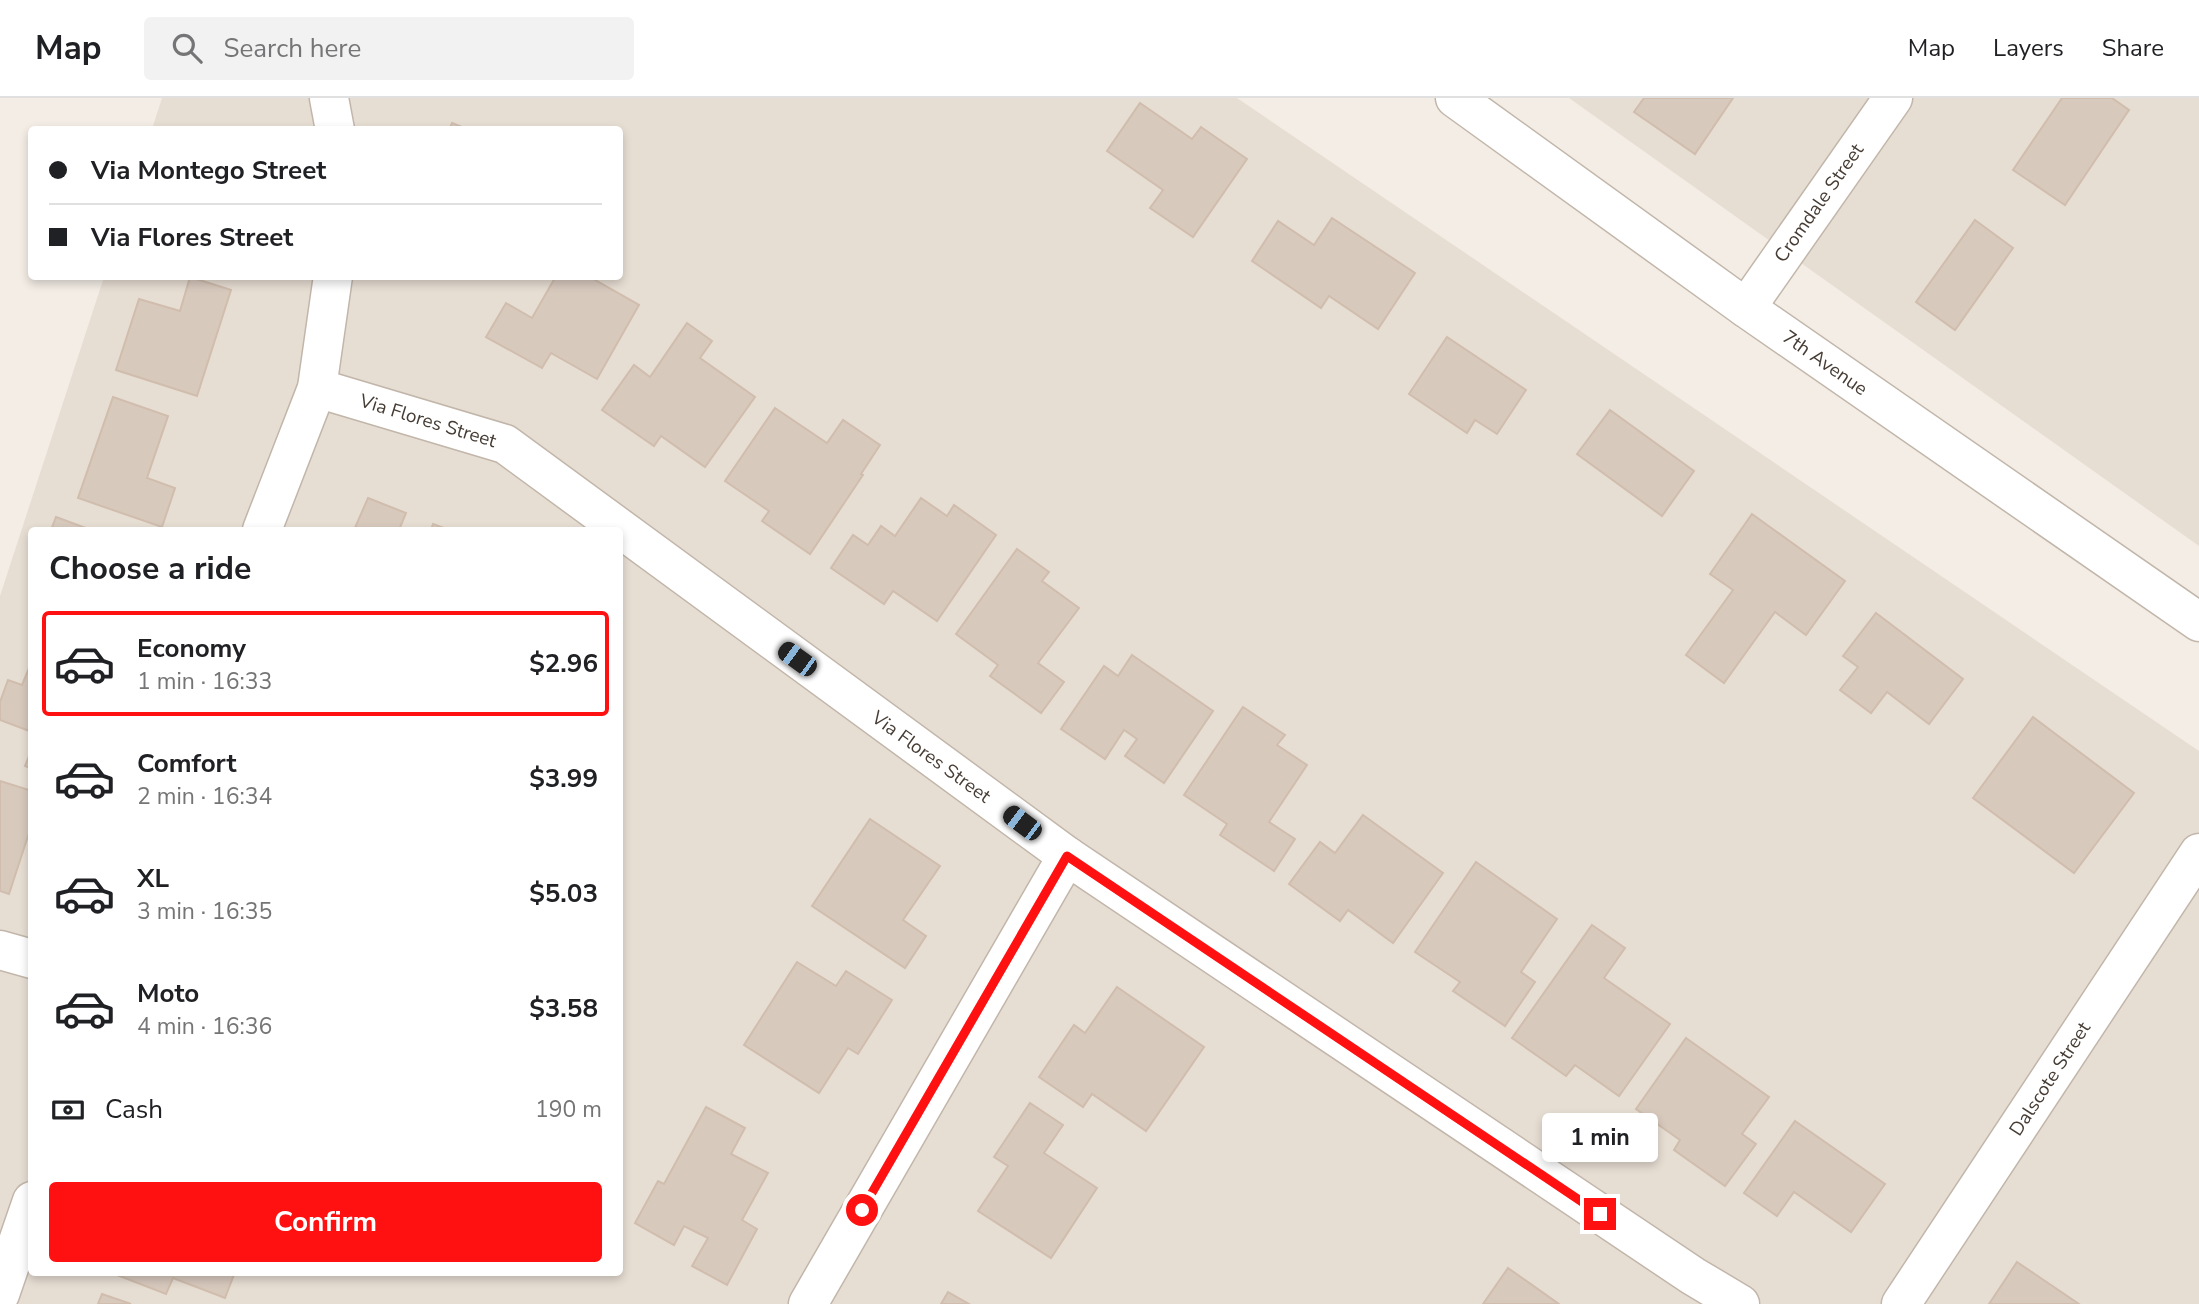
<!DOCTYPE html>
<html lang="en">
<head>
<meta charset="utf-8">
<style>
  body { margin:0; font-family:"Nunito Sans",sans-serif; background:#f2f2f2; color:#202124; height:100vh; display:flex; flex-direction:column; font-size:26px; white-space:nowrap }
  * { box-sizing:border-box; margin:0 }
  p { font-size:23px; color:#757577 }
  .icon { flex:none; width:38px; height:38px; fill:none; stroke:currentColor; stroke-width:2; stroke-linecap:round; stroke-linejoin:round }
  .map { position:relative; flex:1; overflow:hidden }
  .details { position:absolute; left:28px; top:429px; width:595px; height:749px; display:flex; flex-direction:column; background:#fff; border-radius:7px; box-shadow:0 4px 10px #0003 }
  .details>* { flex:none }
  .guide { position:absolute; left:28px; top:28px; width:595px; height:154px; border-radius:7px; box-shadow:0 4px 10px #0003; display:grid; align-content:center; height:154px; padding:0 21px; background:#fff }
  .end { position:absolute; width:32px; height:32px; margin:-16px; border:9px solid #ff1011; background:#fff; box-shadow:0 0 0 4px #fff }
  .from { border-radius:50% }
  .bubble { position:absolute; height:49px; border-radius:7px; background:#fff; box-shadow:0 4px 10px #0003; font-size:23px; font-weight:700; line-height:49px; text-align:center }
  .car { position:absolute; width:21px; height:42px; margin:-21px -10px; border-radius:9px; box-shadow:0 0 5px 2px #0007; background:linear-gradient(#222 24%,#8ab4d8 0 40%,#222 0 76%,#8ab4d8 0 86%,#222 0) }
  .guide b { display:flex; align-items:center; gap:24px; height:66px; font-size:26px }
  .guide b+b { border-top:2px solid #e0e0e0 }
  .guide i { width:18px; height:18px; background:#202124 }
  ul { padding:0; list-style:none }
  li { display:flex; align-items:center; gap:21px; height:105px; margin:0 14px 10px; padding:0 7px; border:4px solid transparent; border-radius:7px }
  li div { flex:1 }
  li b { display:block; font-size:26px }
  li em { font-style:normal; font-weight:700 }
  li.current { border-color:#ff1011 }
  li>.icon { width:63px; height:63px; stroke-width:1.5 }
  h2 { padding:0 21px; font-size:32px; line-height:84px }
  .pay { display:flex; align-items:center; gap:18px; height:77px; padding:0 21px; font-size:26px }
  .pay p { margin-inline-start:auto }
  .primary-button { display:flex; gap:14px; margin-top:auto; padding:14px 21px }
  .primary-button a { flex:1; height:80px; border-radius:7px; background:#ff1011; color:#fff; font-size:28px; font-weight:700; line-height:80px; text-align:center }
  header { display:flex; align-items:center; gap:42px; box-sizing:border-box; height:98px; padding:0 35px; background:#fff; border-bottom:2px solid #e0e0e0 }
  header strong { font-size:33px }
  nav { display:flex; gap:38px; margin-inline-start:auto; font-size:24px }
  .search { width:490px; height:63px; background:#f2f2f2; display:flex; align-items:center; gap:18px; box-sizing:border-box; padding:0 24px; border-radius:7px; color:#757577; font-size:26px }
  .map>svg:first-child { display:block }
  .residential { fill:#e7ded3; fill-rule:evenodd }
  .building { fill:#d8c9bd; stroke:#d0bdad; stroke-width:2 }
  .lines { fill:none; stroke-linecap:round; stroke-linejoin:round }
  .minor-casing { stroke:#c2b6aa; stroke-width:41 }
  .minor { stroke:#fff; stroke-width:38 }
  .route { stroke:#ff1011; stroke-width:9 }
  .labels { text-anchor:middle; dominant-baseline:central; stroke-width:5; stroke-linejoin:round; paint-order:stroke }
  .street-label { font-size:19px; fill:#463c34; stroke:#fff }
</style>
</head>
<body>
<header>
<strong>Map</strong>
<div class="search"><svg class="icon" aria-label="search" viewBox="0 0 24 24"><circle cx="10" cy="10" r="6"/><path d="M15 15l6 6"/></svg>Search here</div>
<nav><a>Map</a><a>Layers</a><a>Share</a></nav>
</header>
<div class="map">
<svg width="2199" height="1206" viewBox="0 0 2199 1206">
  <rect width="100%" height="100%" fill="#f3ede5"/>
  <!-- residential -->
  <g class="residential">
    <path d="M162 0H1237L2199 653V1206H0V498L104 179 620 178V32L152 31ZM32 432H620V1174H32Z"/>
    <polygon points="1569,0 2199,0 2199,448"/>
  </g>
  <!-- building -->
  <g class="building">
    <polygon points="1644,0 1733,0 1695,56 1634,14"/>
    <polygon points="2062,0 2112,0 2129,12 2065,107 2013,72"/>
    <polygon points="1140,5 1192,41 1201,29 1247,61 1193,139 1150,110 1163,92 1107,53"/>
    <polygon points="452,25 469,32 449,32"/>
    <polygon points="1332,120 1415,175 1378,231 1329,198 1321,210 1252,163 1278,123 1314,147"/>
    <polygon points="1975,122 2013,150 1955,232 1916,204"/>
    <polygon points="556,178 588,178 639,207 597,281 551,255 542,270 486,239 506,205 532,220"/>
    <polygon points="190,179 231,192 197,298 116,272 139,201 180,213"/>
    <polygon points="687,225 712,243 700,260 755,299 705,369 661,338 654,348 602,312 634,267 650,279"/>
    <polygon points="1447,239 1526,292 1497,336 1475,322 1467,335 1409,296"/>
    <polygon points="113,299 168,318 147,380 175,390 162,429 78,400"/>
    <polygon points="775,310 827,345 843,322 880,347 861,376 863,377 810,456 762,423 769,413 725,383"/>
    <polygon points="1610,312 1694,373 1662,418 1577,356"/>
    <polygon points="368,400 406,415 399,432 354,432"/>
    <polygon points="921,400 947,418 954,407 996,437 937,523 893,493 884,506 831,470 853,437 868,447 881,428 895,438"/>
    <polygon points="1752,416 1845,483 1806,537 1775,514 1724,585 1686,557 1733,492 1710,476"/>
    <polygon points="56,419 91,432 51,432"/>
    <polygon points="433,426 449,432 431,432"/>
    <polygon points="1017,451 1049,474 1042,483 1079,510 1038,565 1064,584 1041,615 990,578 998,567 956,536"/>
    <polygon points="1876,515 1963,581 1929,626 1887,594 1871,615 1840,592 1858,569 1843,558"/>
    <polygon points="1132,557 1213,613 1164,685 1125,658 1137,641 1124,632 1105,661 1061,631 1104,568 1118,578"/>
    <polygon points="32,563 32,634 0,622 0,604 8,582 22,587"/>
    <polygon points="1243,609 1285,637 1277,647 1307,667 1269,724 1295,741 1274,773 1220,737 1227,726 1184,697"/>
    <polygon points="2033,619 2134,695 2074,775 1973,700"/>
    <polygon points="32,651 32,671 25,668"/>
    <polygon points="0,683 32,693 32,736 29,735 9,796 0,793"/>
    <polygon points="1363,717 1443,775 1393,845 1348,812 1340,823 1289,786 1320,744 1335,755"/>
    <polygon points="870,721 940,768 903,822 926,838 905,870 812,808"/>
    <polygon points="1476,764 1557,821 1521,874 1535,884 1505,928 1453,893 1460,884 1415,854"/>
    <polygon points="1592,827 1625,850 1604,880 1670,926 1619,998 1575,967 1566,978 1512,940"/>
    <polygon points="797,864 836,888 846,873 892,902 858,956 848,950 819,995 744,947"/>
    <polygon points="1117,889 1204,949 1146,1033 1092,996 1083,1009 1039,979 1074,927 1085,935"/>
    <polygon points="1686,940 1769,999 1742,1036 1756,1046 1725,1088 1674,1052 1680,1042 1636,1011"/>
    <polygon points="1030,1005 1063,1027 1044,1055 1097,1090 1051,1160 978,1113 1008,1068 994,1059"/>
    <polygon points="706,1009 745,1030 731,1056 768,1075 742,1122 757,1131 727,1187 692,1168 708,1140 684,1128 674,1147 635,1125 658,1083 664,1086"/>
    <polygon points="1795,1023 1885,1086 1851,1134 1794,1094 1777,1118 1744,1095"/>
    <polygon points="2017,1164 2079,1206 1989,1206"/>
    <polygon points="1508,1170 1559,1206 1483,1206"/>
    <polygon points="235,1174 225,1200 173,1180 166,1196 112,1175"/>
    <polygon points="948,1194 969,1206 941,1206"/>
    <polygon points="102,1196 131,1206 98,1206"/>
  </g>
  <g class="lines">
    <defs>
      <g id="minor">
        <polyline points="329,0 335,32"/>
        <polyline points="1455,0 1746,210 2199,524"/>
        <polyline points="1746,210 1893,0"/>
        <polyline points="317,290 505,346 1067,758 1693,1178 1740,1206"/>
        <polyline points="262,432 317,290 333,178"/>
        <polyline points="0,852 32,861"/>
        <polyline points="0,1196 32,1103"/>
        <polyline points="808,1206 1067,758"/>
        <polyline points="1901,1206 2199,755"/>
      </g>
    </defs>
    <!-- minor casing -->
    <use href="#minor" class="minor-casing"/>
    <!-- minor -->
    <use href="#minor" class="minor"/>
  </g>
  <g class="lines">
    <!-- route -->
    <polyline class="route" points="862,1112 1067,758 1600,1116"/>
  </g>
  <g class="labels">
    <!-- street labels -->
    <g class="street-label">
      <text transform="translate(1819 105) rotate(-55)">Cromdale Street</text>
      <text transform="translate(1825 265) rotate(35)">7th Avenue</text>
      <text transform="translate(428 323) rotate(17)">Via Flores Street</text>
      <text transform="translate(931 659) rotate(36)">Via Flores Street</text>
      <text transform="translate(2050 981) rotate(-57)">Dalscote Street</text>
    </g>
  </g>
</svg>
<i class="end from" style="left:862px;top:1112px"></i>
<i class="end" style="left:1600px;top:1116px"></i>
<div class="bubble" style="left:1542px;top:1015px;width:116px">1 min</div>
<i class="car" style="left:797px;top:561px;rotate:306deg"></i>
<i class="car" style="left:1022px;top:725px;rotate:307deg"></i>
<div class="guide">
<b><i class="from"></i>Via Montego Street</b>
<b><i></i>Via Flores Street</b>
</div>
<section class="details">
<h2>Choose a ride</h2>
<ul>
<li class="current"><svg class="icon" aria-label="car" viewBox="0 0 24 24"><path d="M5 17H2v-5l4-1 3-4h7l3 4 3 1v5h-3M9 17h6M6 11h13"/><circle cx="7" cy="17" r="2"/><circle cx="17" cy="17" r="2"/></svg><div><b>Economy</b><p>1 min · 16:33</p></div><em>$2.96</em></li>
<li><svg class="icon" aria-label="car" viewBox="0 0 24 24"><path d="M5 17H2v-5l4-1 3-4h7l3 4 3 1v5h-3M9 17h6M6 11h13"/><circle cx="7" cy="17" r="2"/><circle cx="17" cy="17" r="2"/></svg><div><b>Comfort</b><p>2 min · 16:34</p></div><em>$3.99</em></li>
<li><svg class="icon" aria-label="car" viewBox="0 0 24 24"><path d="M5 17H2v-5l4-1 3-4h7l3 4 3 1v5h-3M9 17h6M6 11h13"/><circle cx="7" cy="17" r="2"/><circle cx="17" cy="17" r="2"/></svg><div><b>XL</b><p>3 min · 16:35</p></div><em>$5.03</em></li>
<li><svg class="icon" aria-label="car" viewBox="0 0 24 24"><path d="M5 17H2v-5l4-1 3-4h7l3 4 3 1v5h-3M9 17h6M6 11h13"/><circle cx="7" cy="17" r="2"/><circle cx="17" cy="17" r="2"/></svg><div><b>Moto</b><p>4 min · 16:36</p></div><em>$3.58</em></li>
</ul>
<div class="pay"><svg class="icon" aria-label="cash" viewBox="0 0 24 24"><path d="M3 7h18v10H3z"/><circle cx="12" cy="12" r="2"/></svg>Cash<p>190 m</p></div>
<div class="primary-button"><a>Confirm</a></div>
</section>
</div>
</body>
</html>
